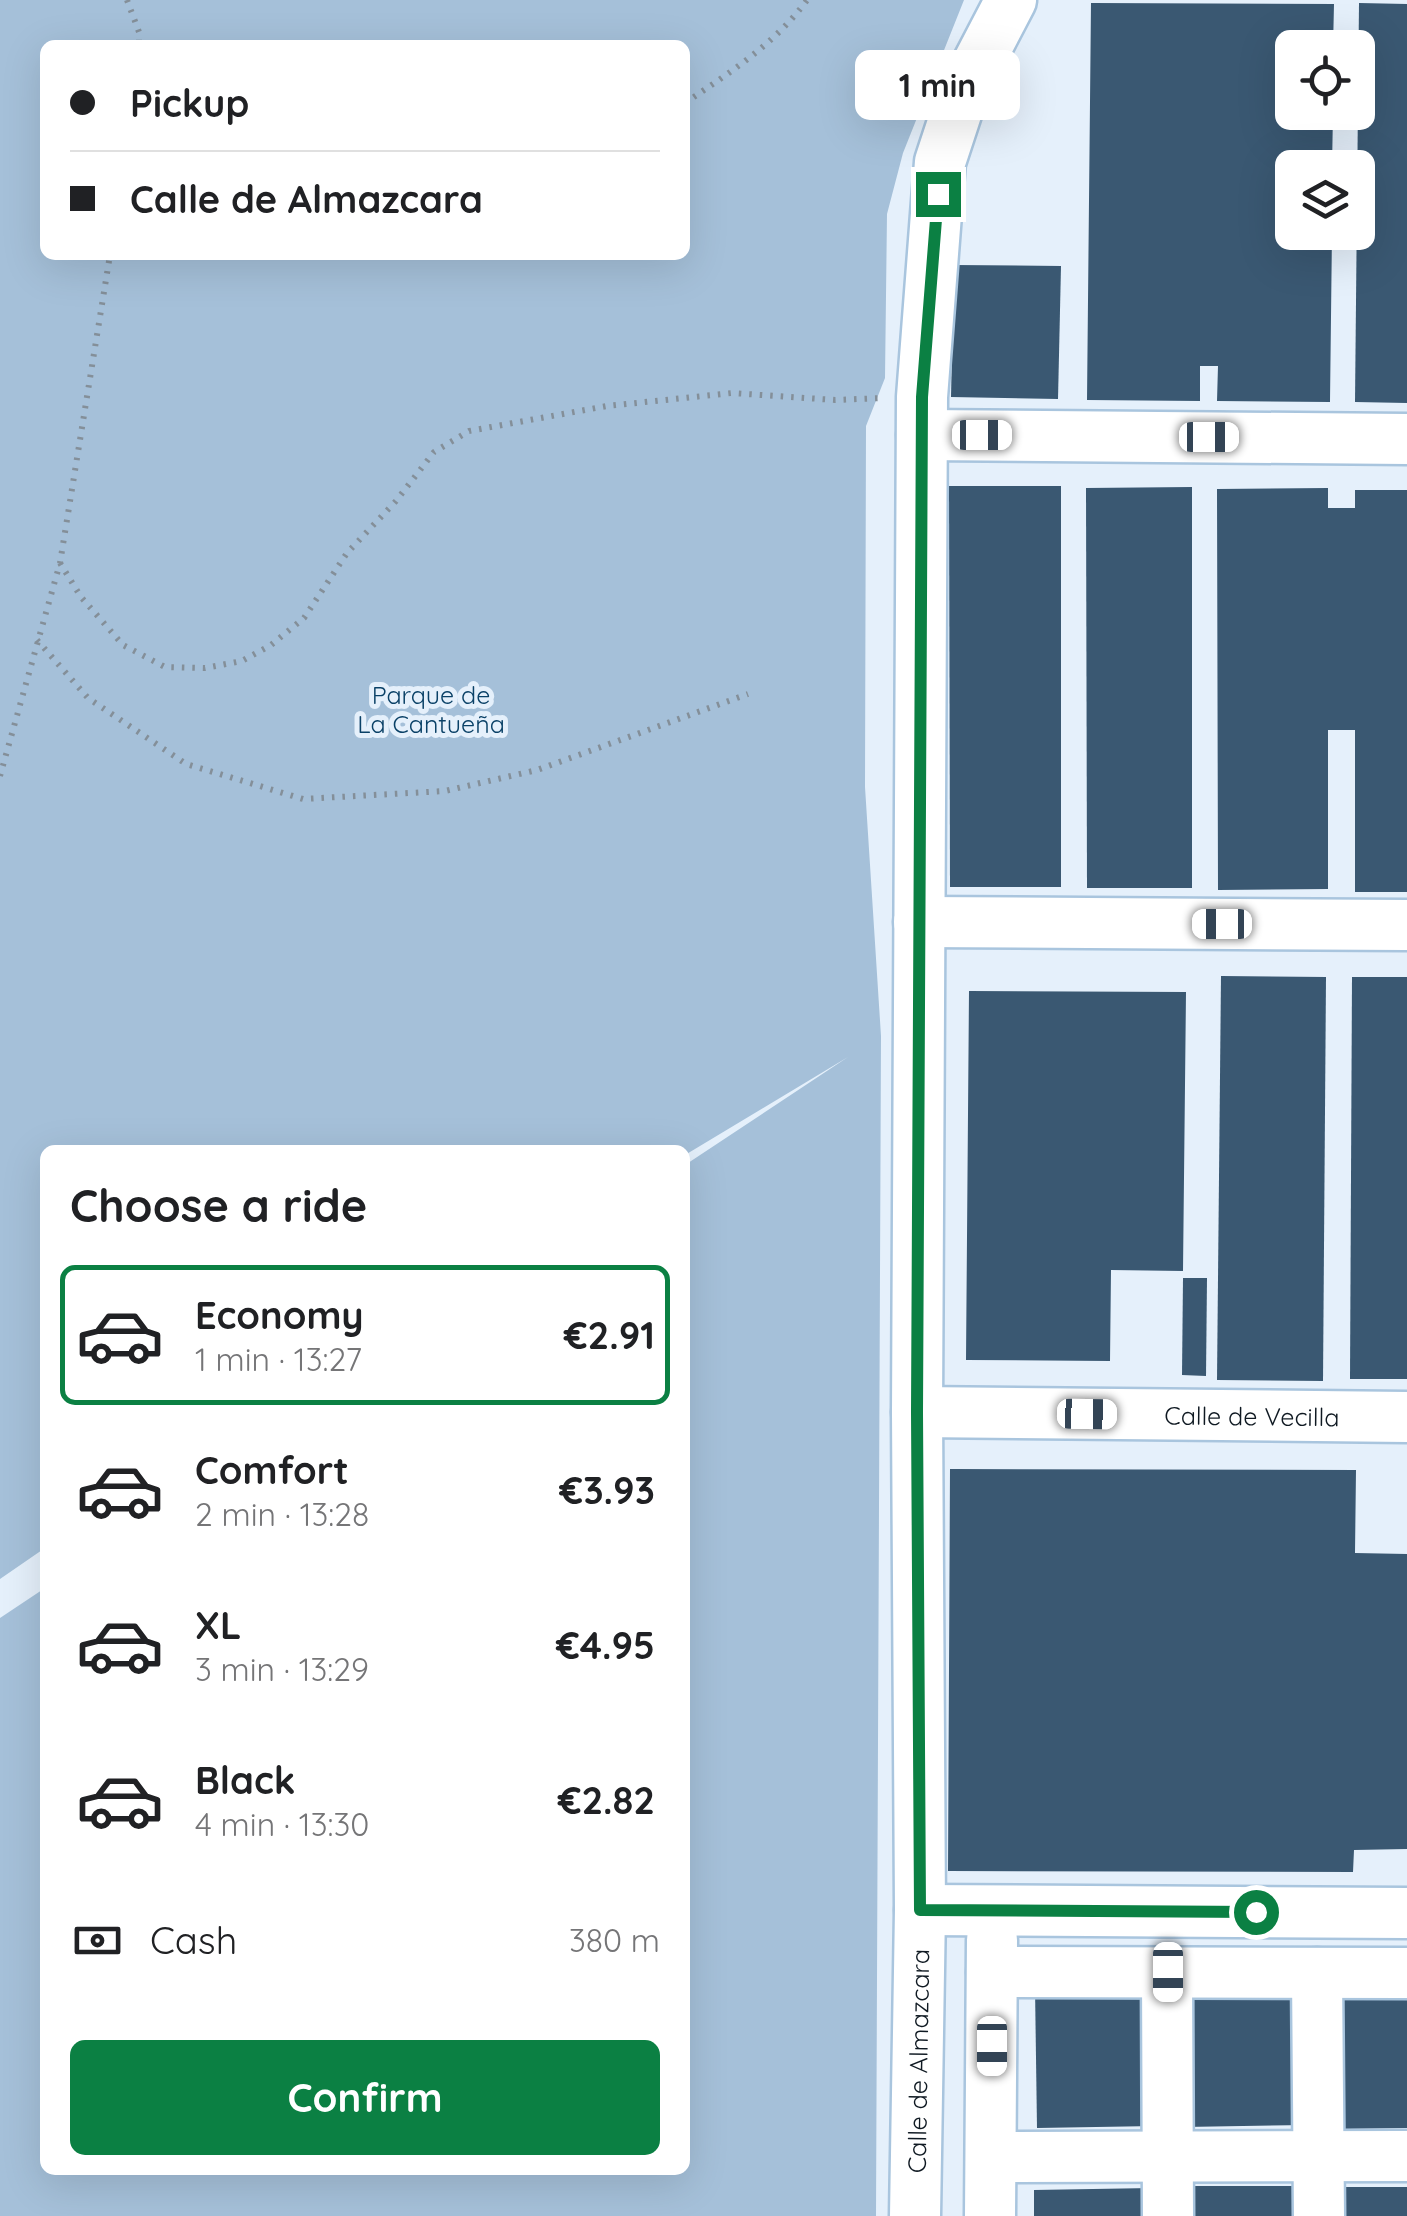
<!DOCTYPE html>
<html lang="en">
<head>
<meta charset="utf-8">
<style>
  body { margin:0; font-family:Quicksand,sans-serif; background:#f6f6f6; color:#202124; height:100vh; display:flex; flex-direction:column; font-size:38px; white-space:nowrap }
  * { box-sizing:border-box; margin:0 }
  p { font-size:32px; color:#757577 }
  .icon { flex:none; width:55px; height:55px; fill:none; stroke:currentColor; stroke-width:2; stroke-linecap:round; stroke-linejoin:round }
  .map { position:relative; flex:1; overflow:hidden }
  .details { position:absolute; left:40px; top:1145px; width:650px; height:1030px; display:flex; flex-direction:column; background:#fff; border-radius:15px; box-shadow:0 10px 40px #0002 }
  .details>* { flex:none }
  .top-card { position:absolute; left:40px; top:40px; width:650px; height:220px; border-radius:15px; box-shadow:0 10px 40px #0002; display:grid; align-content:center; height:220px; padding:0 30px; background:#fff }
  .controls { position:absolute; left:1275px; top:30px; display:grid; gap:20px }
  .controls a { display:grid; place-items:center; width:100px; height:100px; border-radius:15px; background:#fff; box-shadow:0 10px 40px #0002; font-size:50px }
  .end { position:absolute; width:45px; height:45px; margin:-22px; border:12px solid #0b8043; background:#fff; box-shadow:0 0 0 5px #fff }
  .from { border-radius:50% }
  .bubble { position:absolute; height:70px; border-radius:15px; background:#fff; box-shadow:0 10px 40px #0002; font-size:32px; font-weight:700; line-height:70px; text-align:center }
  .car { position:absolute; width:30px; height:60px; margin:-30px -15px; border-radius:12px; box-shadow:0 0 8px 2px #0007; background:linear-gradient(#fff 24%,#345 0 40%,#fff 0 76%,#345 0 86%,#fff 0) }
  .top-card b { display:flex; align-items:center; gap:35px; height:95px; font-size:38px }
  .top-card b+b { border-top:2px solid #e0e0e0 }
  .top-card i { width:25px; height:25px; background:#202124 }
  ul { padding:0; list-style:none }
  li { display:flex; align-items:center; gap:30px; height:140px; margin:0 20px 15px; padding:0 10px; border:5px solid transparent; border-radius:15px }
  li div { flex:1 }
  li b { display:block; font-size:38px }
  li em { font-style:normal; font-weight:700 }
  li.current { border-color:#0b8043 }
  li>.icon { width:90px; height:90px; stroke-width:1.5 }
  h2 { padding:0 30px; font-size:45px; line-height:120px }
  .pay { display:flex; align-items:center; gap:25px; height:110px; padding:0 30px; font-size:38px }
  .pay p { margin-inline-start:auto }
  .button { display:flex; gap:20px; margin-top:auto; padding:20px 30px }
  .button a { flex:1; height:115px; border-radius:15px; background:#0b8043; color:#fff; font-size:40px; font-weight:700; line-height:115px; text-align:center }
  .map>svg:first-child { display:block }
  .green { fill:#a5c0d9; fill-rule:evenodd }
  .building { fill:#3a5872 }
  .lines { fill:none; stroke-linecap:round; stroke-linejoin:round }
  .minor-casing { stroke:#a9c5de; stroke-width:55 }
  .path { stroke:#848f99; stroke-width:6; stroke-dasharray:2.5 8; stroke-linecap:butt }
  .minor { stroke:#fff; stroke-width:50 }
  .route { stroke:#0b8043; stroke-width:12 }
  .labels { text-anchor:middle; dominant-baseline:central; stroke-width:10; stroke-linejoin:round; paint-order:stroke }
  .park-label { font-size:25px; fill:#0a4167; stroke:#e5f0fb }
  .street-label { font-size:25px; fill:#0f1922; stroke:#e5f0fb }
</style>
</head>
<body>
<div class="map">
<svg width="1407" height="2216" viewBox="0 0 1407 2216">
  <rect width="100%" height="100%" fill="#e5f0fb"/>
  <!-- green -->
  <path class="green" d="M0 0H964L903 153 887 214 885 378 866 426 865 787 881 1036 876 2216H0V1618L45 1588V2170H685V1165L848 1057 685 1155V1150H45V1548L0 1579ZM45 45H685V255H45Z"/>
  <!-- building -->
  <g class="building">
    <polygon points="1091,3 1334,4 1333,48 1292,48 1292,112 1333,112 1332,168 1292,168 1292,232 1332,232 1330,402 1217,401 1218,366 1200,366 1200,401 1087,400"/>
    <polygon points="1359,3 1407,4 1407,403 1355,402"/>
    <polygon points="954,265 1061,266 1058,399 951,397"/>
    <polygon points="949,486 1061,486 1061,887 950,887"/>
    <polygon points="1192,487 1192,888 1087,888 1086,488"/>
    <polygon points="1328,488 1328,508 1355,508 1355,490 1407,490 1407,892 1355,892 1355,730 1328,730 1328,889 1218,890 1217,489"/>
    <polygon points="1221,976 1326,977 1323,1381 1217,1380"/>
    <polygon points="1352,977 1407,977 1407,1379 1350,1379"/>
    <polygon points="969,991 1186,992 1183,1271 1111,1270 1110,1361 966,1360"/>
    <polygon points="1183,1278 1207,1278 1206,1376 1182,1375"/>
    <polygon points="950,1469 1356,1470 1355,1553 1407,1554 1407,1849 1354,1850 1353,1872 948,1871"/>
    <polygon points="1154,1985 1155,2126 1037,2128 1035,1987"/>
    <polygon points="1305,1985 1307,2125 1184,2127 1183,1986"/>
    <polygon points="1407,1986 1407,2128 1334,2129 1332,1987"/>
    <polygon points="1183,2186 1304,2186 1303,2216 1183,2216"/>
    <rect x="1334" y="2187" width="73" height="29"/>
    <polygon points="1152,2188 1152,2216 1034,2216 1034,2190"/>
  </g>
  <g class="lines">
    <defs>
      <g id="minor">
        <polyline points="922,435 1407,439"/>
        <polyline points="919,922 1407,925"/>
        <path id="s1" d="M917 1412 1407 1417"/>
        <polyline points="920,1910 1407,1913"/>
        <polyline points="992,1972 1407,1973"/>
        <polyline points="1167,1972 1168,2216"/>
        <polyline points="1317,1973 1319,2216"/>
        <polyline points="991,2157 1407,2156"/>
        <path id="s2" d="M915 2216 920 1910 917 1412 922 397 940 162 963 92 1011 0"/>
        <polyline points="990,2216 992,1940"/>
      </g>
    </defs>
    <!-- minor casing -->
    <use href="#minor" class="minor-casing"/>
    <!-- path -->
    <g class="path">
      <polyline points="127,0 139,32 139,45"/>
      <path d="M685 103C729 73 775 44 807 0"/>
      <polyline points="60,563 81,597 123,645 165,667 205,668 242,661 271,645 304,618 347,553 396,501 434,452 469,431 607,406 732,393 835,400 883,398"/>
      <polyline points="37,640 88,698 186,764 303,799 445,791 537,770 748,694"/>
      <polyline points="0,776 60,563 110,255"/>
    </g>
    <!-- minor -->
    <use href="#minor" class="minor"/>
  </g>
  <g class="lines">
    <!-- route -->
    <polyline class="route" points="938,194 922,397 917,1412 920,1910 1256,1912"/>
  </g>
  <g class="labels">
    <!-- park labels -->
    <g class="park-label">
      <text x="431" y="694">Parque de<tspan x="431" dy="29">La Cantueña</tspan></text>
    </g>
    <!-- street labels -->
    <g class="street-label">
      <text stroke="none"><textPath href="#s1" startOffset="335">Calle de Vecilla</textPath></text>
      <text stroke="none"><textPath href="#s2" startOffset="155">Calle de Almazcara</textPath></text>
    </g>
  </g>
</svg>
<div class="controls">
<a><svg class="icon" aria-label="locate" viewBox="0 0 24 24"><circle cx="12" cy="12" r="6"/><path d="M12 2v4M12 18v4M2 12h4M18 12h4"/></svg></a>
<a><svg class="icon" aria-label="layers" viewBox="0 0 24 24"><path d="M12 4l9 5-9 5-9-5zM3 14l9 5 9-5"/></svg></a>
</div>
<i class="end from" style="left:1256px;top:1912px"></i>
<i class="end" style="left:938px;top:194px"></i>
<div class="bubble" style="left:855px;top:50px;width:165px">1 min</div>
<i class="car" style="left:982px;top:435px;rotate:90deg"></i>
<i class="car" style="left:1209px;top:437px;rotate:90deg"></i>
<i class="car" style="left:1222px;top:924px;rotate:270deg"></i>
<i class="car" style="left:1087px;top:1414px;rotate:91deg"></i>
<i class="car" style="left:1168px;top:1972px;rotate:180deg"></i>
<i class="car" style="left:992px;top:2046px;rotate:180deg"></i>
<div class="top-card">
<b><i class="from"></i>Pickup</b>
<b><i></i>Calle de Almazcara</b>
</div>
<section class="details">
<h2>Choose a ride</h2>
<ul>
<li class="current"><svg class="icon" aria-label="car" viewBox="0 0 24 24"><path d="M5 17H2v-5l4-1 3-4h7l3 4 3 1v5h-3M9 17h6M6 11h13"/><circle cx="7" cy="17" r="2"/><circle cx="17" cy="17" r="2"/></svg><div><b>Economy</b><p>1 min · 13:27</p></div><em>€2.91</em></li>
<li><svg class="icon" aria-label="car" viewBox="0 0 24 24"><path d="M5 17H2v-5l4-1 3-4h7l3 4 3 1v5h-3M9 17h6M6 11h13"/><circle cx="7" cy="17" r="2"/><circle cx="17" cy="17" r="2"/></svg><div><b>Comfort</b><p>2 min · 13:28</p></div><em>€3.93</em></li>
<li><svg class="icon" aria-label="car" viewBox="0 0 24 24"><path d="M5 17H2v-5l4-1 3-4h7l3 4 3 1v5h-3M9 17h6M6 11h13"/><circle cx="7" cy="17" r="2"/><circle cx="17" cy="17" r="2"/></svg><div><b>XL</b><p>3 min · 13:29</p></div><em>€4.95</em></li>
<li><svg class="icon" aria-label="car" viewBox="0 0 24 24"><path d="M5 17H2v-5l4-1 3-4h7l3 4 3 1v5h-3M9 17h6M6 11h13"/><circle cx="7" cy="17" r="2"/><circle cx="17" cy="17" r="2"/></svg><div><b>Black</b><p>4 min · 13:30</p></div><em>€2.82</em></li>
</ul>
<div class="pay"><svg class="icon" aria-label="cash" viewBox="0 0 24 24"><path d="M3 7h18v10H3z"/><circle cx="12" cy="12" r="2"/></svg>Cash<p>380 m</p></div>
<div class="button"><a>Confirm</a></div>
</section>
</div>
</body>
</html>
